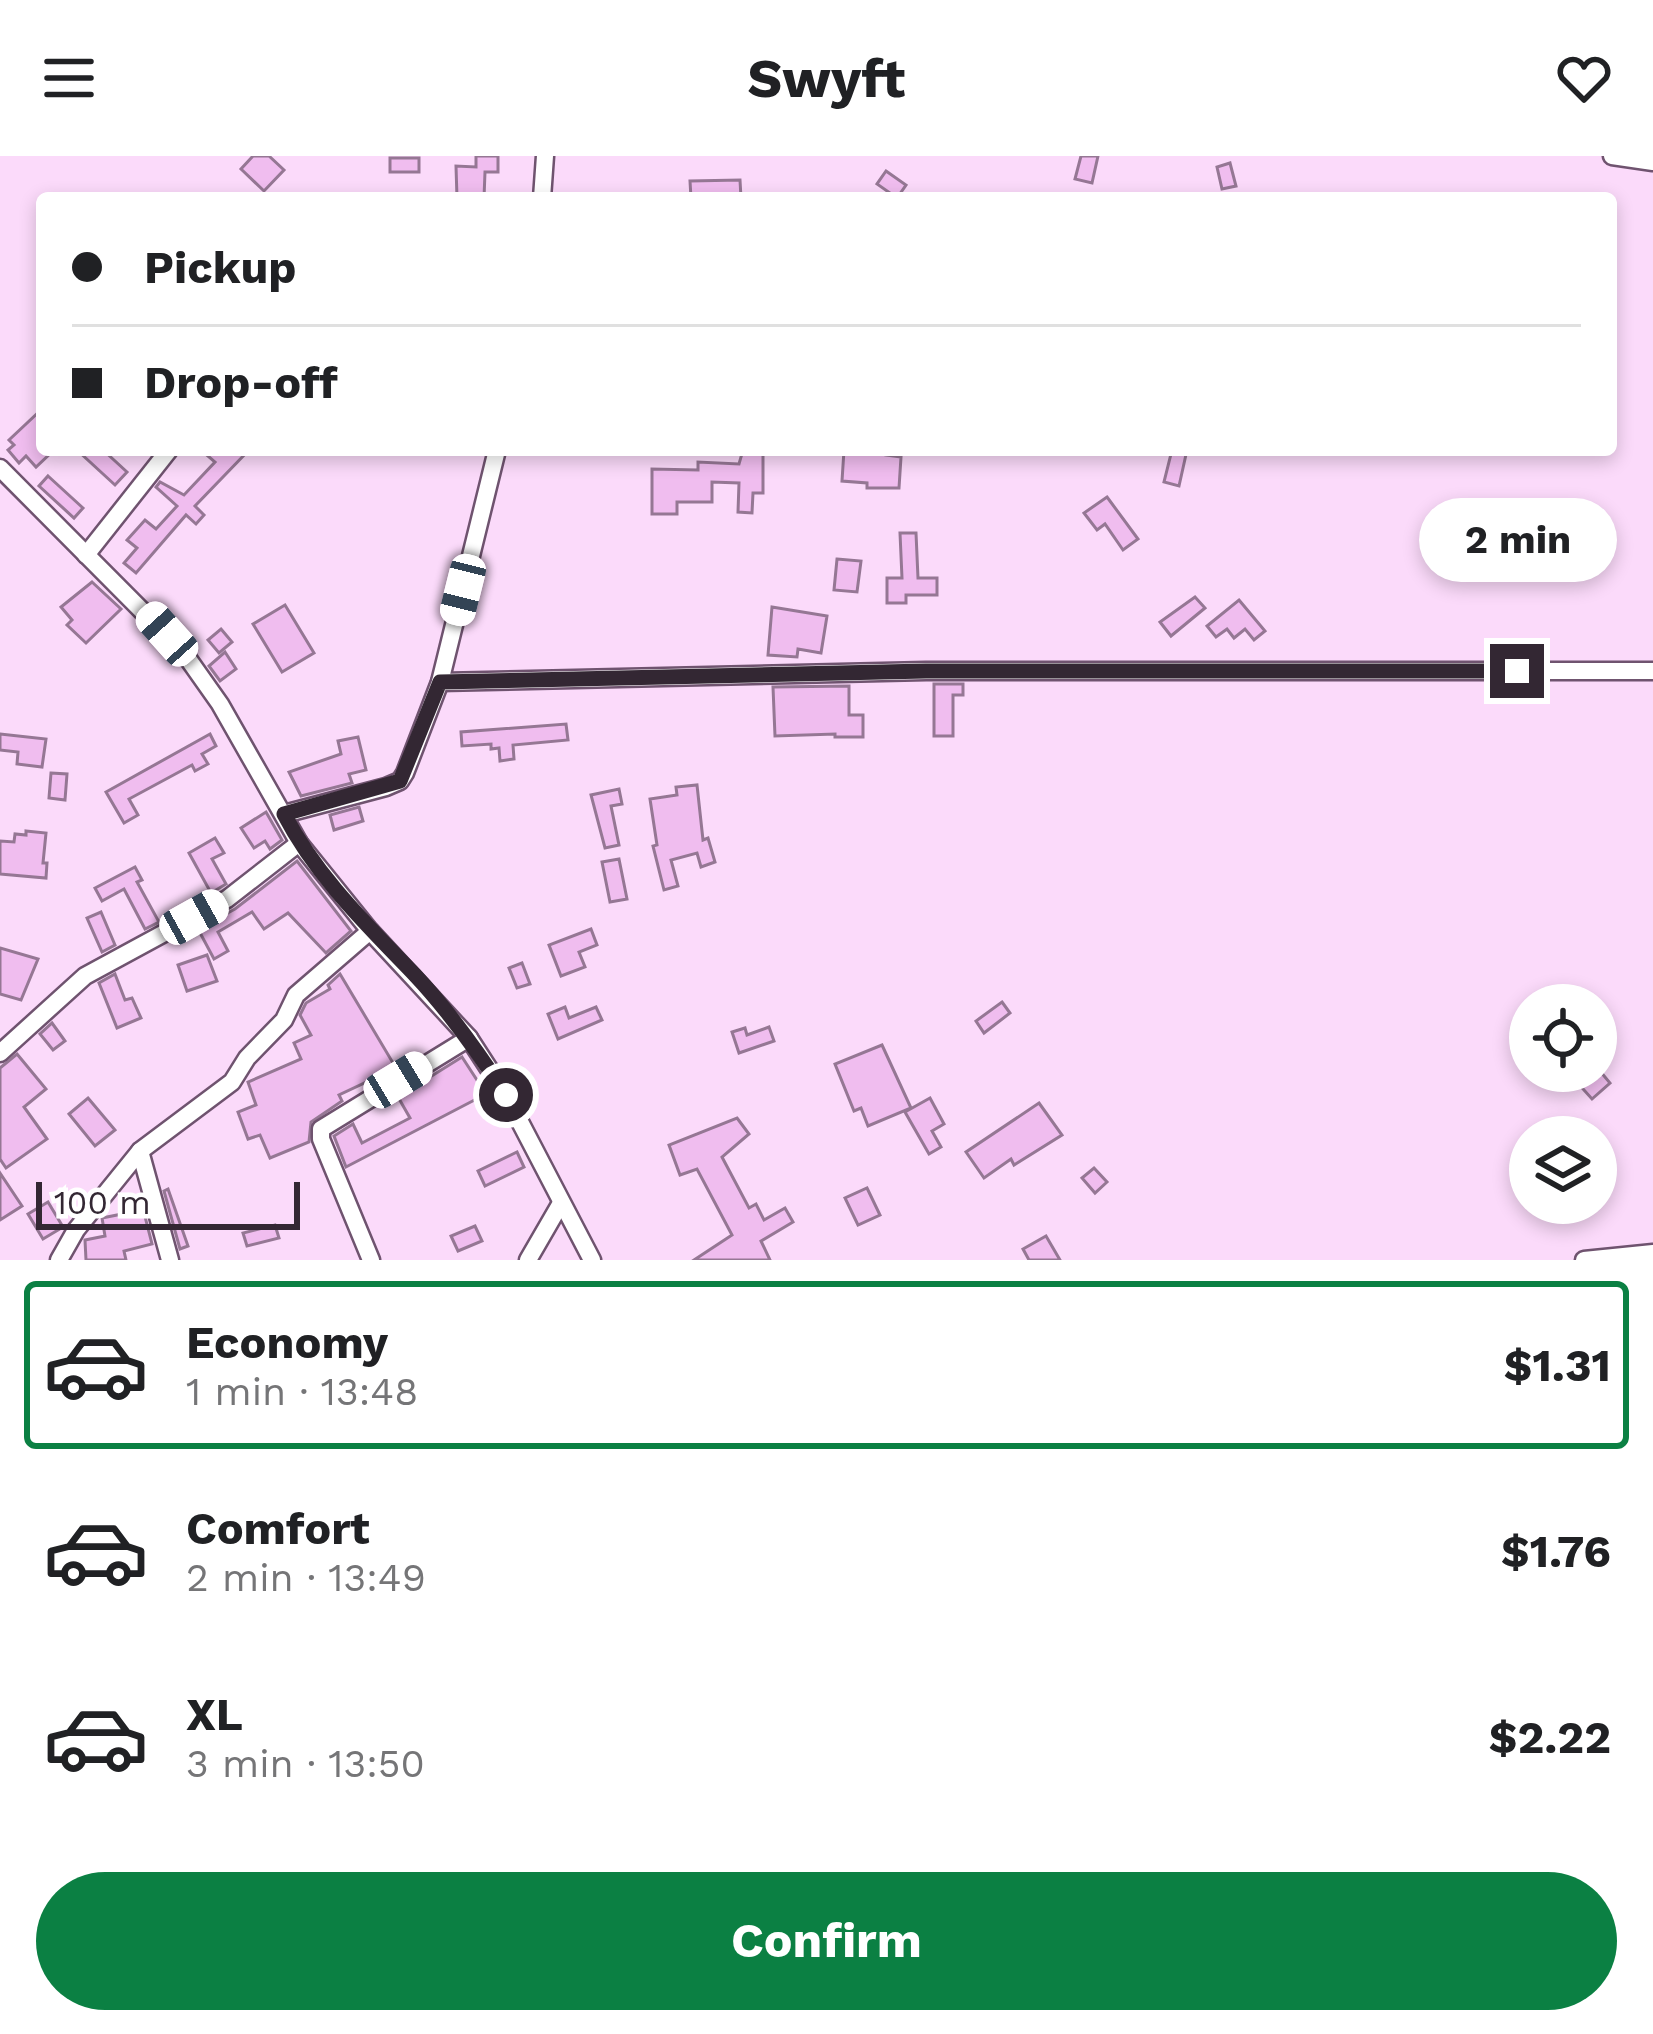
<!DOCTYPE html>
<html lang="en">
<head>
<meta charset="utf-8">
<style>
  body { margin:0; font-family:"Work Sans",sans-serif; background:#f6f6f6; color:#202124; height:100vh; display:flex; flex-direction:column; font-size:45px; white-space:nowrap }
  * { box-sizing:border-box; margin:0 }
  p { font-size:39px; color:#757577 }
  .icon { flex:none; width:66px; height:66px; fill:none; stroke:currentColor; stroke-width:2; stroke-linecap:round; stroke-linejoin:round }
  .map { position:relative; height:1104px; overflow:hidden }
  .details { display:flex; flex-direction:column; background:#fff; flex:1 }
  .details>* { flex:none }
  .top-card { position:absolute; left:36px; top:36px; width:1581px; height:264px; border-radius:12px; box-shadow:0 6px 18px #0003; display:grid; align-content:center; height:264px; padding:0 36px; background:#fff }
  .fabs { position:absolute; left:1509px; top:828px; display:grid; gap:24px }
  .fabs a { display:grid; place-items:center; width:108px; height:108px; border-radius:50%; background:#fff; box-shadow:0 6px 18px #0003; font-size:60px }
  .scale { position:absolute; left:36px; bottom:30px; width:264px; box-sizing:border-box; padding-left:12px; border:6px solid #332733; border-top:0; font-size:33px; line-height:42px; white-space:nowrap; color:#332733; -webkit-text-stroke:9px #fff; paint-order:stroke }
  .end { position:absolute; width:54px; height:54px; margin:-27px; border:15px solid #332733; background:#fff; box-shadow:0 0 0 6px #fff }
  .from { border-radius:50% }
  .bubble { position:absolute; height:84px; border-radius:42px; background:#fff; box-shadow:0 6px 18px #0003; font-size:39px; font-weight:700; line-height:84px; text-align:center }
  .car { position:absolute; width:36px; height:72px; margin:-36px -18px; border-radius:15px; box-shadow:0 0 9px 3px #0007; background:linear-gradient(#fff 24%,#345 0 40%,#fff 0 76%,#345 0 86%,#fff 0) }
  .top-card b { display:flex; align-items:center; gap:42px; height:114px; font-size:45px }
  .top-card b+b { border-top:3px solid #e0e0e0 }
  .top-card i { width:30px; height:30px; background:#202124 }
  ul { padding:21px 0 0; list-style:none }
  li { display:flex; align-items:center; gap:36px; height:168px; margin:0 24px 18px; padding:0 12px; border:6px solid transparent; border-radius:12px }
  li div { flex:1 }
  li b { display:block; font-size:45px }
  li em { font-style:normal; font-weight:700 }
  li.active { border-color:#0b8043 }
  li>.icon { width:108px; height:108px; stroke-width:1.5 }
  .button { display:flex; gap:24px; margin-top:auto; padding:24px 36px }
  .button a { flex:1; height:138px; border-radius:72px; background:#0b8043; color:#fff; font-size:48px; font-weight:700; line-height:138px; text-align:center }
  header { display:flex; justify-content:space-between; align-items:center; height:156px; padding:0 36px; background:#fff; font-size:54px; font-weight:700 }
  .map>svg:first-child { display:block }
  .building { fill:#f0bdef; stroke:#957794; stroke-width:3 }
  .lines { fill:none; stroke-linecap:round; stroke-linejoin:round }
  .minor-casing { stroke:#6f536f; stroke-width:21 }
  .minor { stroke:#fff; stroke-width:16 }
  .route { stroke:#332733; stroke-width:15 }
</style>
</head>
<body>
<header><svg class="icon" aria-label="menu" viewBox="0 0 24 24"><path d="M4 6h16M4 12h16M4 18h16"/></svg>Swyft<svg class="icon" aria-label="heart" viewBox="0 0 24 24"><path d="M12 20l-8-8c-3-5 5-10 8-4 3-6 11-1 8 4z"/></svg></header>
<div class="map">
<svg width="1653" height="1104" viewBox="0 0 1653 1104">
  <rect width="100%" height="100%" fill="#fbdafa"/>
  <!-- building -->
  <g class="building">
    <polygon points="253,0 269,0 284,14 264,35 241,13"/>
    <polygon points="476,0 498,0 498,16 485,16 484,42 457,42 456,10 476,11"/>
    <polygon points="1081,0 1098,0 1092,27 1075,23"/>
    <rect x="390" y="2" width="29" height="14"/>
    <polygon points="1230,7 1236,30 1222,33 1217,11"/>
    <polygon points="886,15 906,29 897,42 877,28"/>
    <polygon points="740,24 741,42 691,42 690,25"/>
    <polygon points="42,253 42,294 54,294 36,311 26,300 19,307 8,294 14,289 9,284"/>
    <polygon points="77,294 103,294 127,316 115,329"/>
    <polygon points="201,294 249,294 195,350 204,359 196,368 186,359 136,417 124,407 137,392 127,384 145,364 156,373 177,350 156,331 160,326 184,339 215,306"/>
    <polygon points="743,294 763,294 763,337 753,337 752,357 738,356 739,327 712,326 712,346 677,346 677,358 652,358 652,313 698,314 698,306 739,308"/>
    <polygon points="844,294 887,294 886,299 901,301 899,332 867,332 867,327 842,325"/>
    <polygon points="1172,294 1187,294 1179,330 1164,326"/>
    <polygon points="48,320 83,352 74,362 39,330"/>
    <polygon points="1107,341 1138,383 1123,394 1105,368 1097,374 1084,357"/>
    <polygon points="900,377 916,377 918,422 937,422 937,439 906,439 906,447 887,447 887,422 902,422"/>
    <polygon points="837,403 861,405 857,436 834,434"/>
    <polygon points="92,426 121,453 86,487 67,469 72,464 61,451"/>
    <polygon points="1195,441 1205,452 1171,480 1160,466"/>
    <polygon points="1239,444 1265,475 1254,484 1245,473 1234,482 1227,473 1216,481 1207,470"/>
    <polygon points="285,449 314,497 282,516 253,468"/>
    <polygon points="772,451 827,460 821,497 798,493 797,501 768,499"/>
    <polygon points="221,473 232,486 219,497 208,484"/>
    <polygon points="225,496 236,513 220,525 209,510"/>
    <polygon points="934,528 963,528 963,539 953,539 953,580 934,580"/>
    <polygon points="849,530 849,559 863,559 863,581 835,581 835,578 775,580 773,531"/>
    <polygon points="566,568 568,584 513,589 514,603 500,605 499,592 491,593 491,588 462,590 461,576"/>
    <polygon points="0,578 46,583 42,611 17,608 18,596 0,594"/>
    <polygon points="210,578 216,590 202,598 208,608 195,615 192,609 129,643 138,659 124,667 106,636"/>
    <polygon points="358,581 366,614 349,618 352,627 301,640 289,616 341,598 338,585"/>
    <polygon points="51,617 67,618 65,644 49,642"/>
    <polygon points="697,629 703,684 708,682 715,706 701,711 697,697 671,704 678,730 664,734 653,690 657,689 650,643 677,639 676,631"/>
    <polygon points="619,633 622,648 611,650 619,689 605,692 591,639"/>
    <polygon points="359,651 363,665 334,674 330,659"/>
    <polygon points="266,656 282,684 270,693 265,685 254,692 241,672"/>
    <polygon points="26,675 46,677 43,707 47,707 46,722 0,718 0,685 14,686 15,678 26,679"/>
    <polygon points="215,682 224,697 212,703 226,728 211,737 189,697"/>
    <polygon points="619,703 627,743 610,746 602,706"/>
    <polygon points="297,705 351,775 326,797 288,757 264,773 252,756 218,776 228,795 214,803 198,773 235,753"/>
    <polygon points="135,711 142,724 137,726 159,766 145,773 124,733 102,745 95,732"/>
    <polygon points="101,756 115,789 102,796 87,762"/>
    <polygon points="591,773 597,789 579,796 585,811 561,820 549,789"/>
    <polygon points="0,792 38,803 21,844 0,838"/>
    <polygon points="207,799 217,825 187,835 178,809"/>
    <polygon points="522,807 530,828 517,832 509,812"/>
    <polygon points="115,818 125,844 132,842 141,862 117,872 99,827"/>
    <polygon points="340,818 396,912 339,939 342,945 311,966 309,986 270,1002 260,979 248,983 238,956 256,949 248,926 301,903 294,887 311,879 300,859 306,847 330,833 328,829"/>
    <polygon points="1002,846 1010,857 984,877 976,865"/>
    <polygon points="565,851 569,862 596,851 602,864 558,883 548,858"/>
    <polygon points="52,867 65,885 53,894 40,878"/>
    <polygon points="769,871 774,885 739,897 732,876 745,872 747,879"/>
    <polygon points="882,889 911,952 868,970 861,952 854,955 835,908"/>
    <polygon points="17,898 46,933 24,951 47,983 6,1012 0,1003 0,912"/>
    <polygon points="462,901 486,938 346,1011 334,980 353,968 362,987 410,962 398,941"/>
    <polygon points="1567,915 1600,915 1610,927 1592,943"/>
    <polygon points="88,942 115,974 95,990 69,958"/>
    <polygon points="930,942 944,968 932,975 941,991 929,998 905,956"/>
    <polygon points="1039,947 1062,979 1014,1009 1011,1003 984,1022 966,996"/>
    <polygon points="737,962 749,978 722,1001 749,1052 756,1048 764,1064 785,1052 793,1066 761,1085 770,1104 694,1104 732,1079 697,1013 680,1019 669,989"/>
    <polygon points="517,996 524,1011 485,1030 478,1015"/>
    <polygon points="1094,1012 1107,1026 1095,1037 1082,1022"/>
    <polygon points="0,1017 22,1050 0,1064"/>
    <polygon points="867,1032 880,1059 858,1069 845,1042"/>
    <polygon points="168,1033 188,1090 180,1093 164,1035"/>
    <polygon points="141,1045 152,1088 124,1095 126,1104 86,1104 85,1084 105,1080 102,1062 127,1057 125,1049"/>
    <polygon points="48,1046 63,1071 43,1083 28,1058"/>
    <polygon points="275,1069 279,1082 247,1090 243,1077"/>
    <polygon points="475,1070 482,1085 458,1095 451,1080"/>
    <polygon points="1046,1080 1060,1104 1029,1104 1023,1093"/>
  </g>
  <g class="lines">
    <defs>
      <g id="minor">
        <polyline points="1612,0 1653,6"/>
        <polyline points="542,42 545,0"/>
        <polyline points="0,312 184,497 220,548 299,687 370,775 469,882 506,939 592,1104"/>
        <polyline points="86,399 169,294"/>
        <polyline points="440,526 926,515 1653,515"/>
        <polyline points="284,658 386,631 400,625 405,617 440,526 497,294"/>
        <polyline points="0,897 85,820 227,743 299,687"/>
        <polyline points="140,995 170,1104"/>
        <polyline points="59,1104 76,1074 140,995 232,926 247,902 284,864 296,839 370,775"/>
        <polyline points="371,1104 321,983 321,973 469,882"/>
        <polyline points="528,1104 561,1047"/>
        <polyline points="1584,1104 1653,1097"/>
      </g>
    </defs>
    <!-- minor casing -->
    <use href="#minor" class="minor-casing"/>
    <!-- minor -->
    <use href="#minor" class="minor"/>
  </g>
  <g class="lines">
    <!-- route -->
    <path class="route" d="M506 939C478 896 450 856 415 819 367 769 316 720 284 658L400 625 440 526 926 515H1517"/>
  </g>
</svg>
<div class="fabs">
<a><svg class="icon" aria-label="locate" viewBox="0 0 24 24"><circle cx="12" cy="12" r="6"/><path d="M12 2v4M12 18v4M2 12h4M18 12h4"/></svg></a>
<a><svg class="icon" aria-label="layers" viewBox="0 0 24 24"><path d="M12 4l9 5-9 5-9-5zM3 14l9 5 9-5"/></svg></a>
</div>
<div class="scale">100 m</div>
<i class="end from" style="left:506px;top:939px"></i>
<i class="end" style="left:1517px;top:515px"></i>
<div class="bubble" style="left:1419px;top:342px;width:198px">2 min</div>
<i class="car" style="left:463px;top:434px;rotate:194deg"></i>
<i class="car" style="left:167px;top:478px;rotate:318deg"></i>
<i class="car" style="left:194px;top:761px;rotate:61deg"></i>
<i class="car" style="left:398px;top:924px;rotate:59deg"></i>
<div class="top-card">
<b><i class="from"></i>Pickup</b>
<b><i></i>Drop-off</b>
</div>
</div>
<section class="details">
<ul>
<li class="active"><svg class="icon" aria-label="car" viewBox="0 0 24 24"><path d="M5 17H2v-5l4-1 3-4h7l3 4 3 1v5h-3M9 17h6M6 11h13"/><circle cx="7" cy="17" r="2"/><circle cx="17" cy="17" r="2"/></svg><div><b>Economy</b><p>1 min · 13:48</p></div><em>$1.31</em></li>
<li><svg class="icon" aria-label="car" viewBox="0 0 24 24"><path d="M5 17H2v-5l4-1 3-4h7l3 4 3 1v5h-3M9 17h6M6 11h13"/><circle cx="7" cy="17" r="2"/><circle cx="17" cy="17" r="2"/></svg><div><b>Comfort</b><p>2 min · 13:49</p></div><em>$1.76</em></li>
<li><svg class="icon" aria-label="car" viewBox="0 0 24 24"><path d="M5 17H2v-5l4-1 3-4h7l3 4 3 1v5h-3M9 17h6M6 11h13"/><circle cx="7" cy="17" r="2"/><circle cx="17" cy="17" r="2"/></svg><div><b>XL</b><p>3 min · 13:50</p></div><em>$2.22</em></li>
</ul>
<div class="button"><a>Confirm</a></div>
</section>
</body>
</html>
